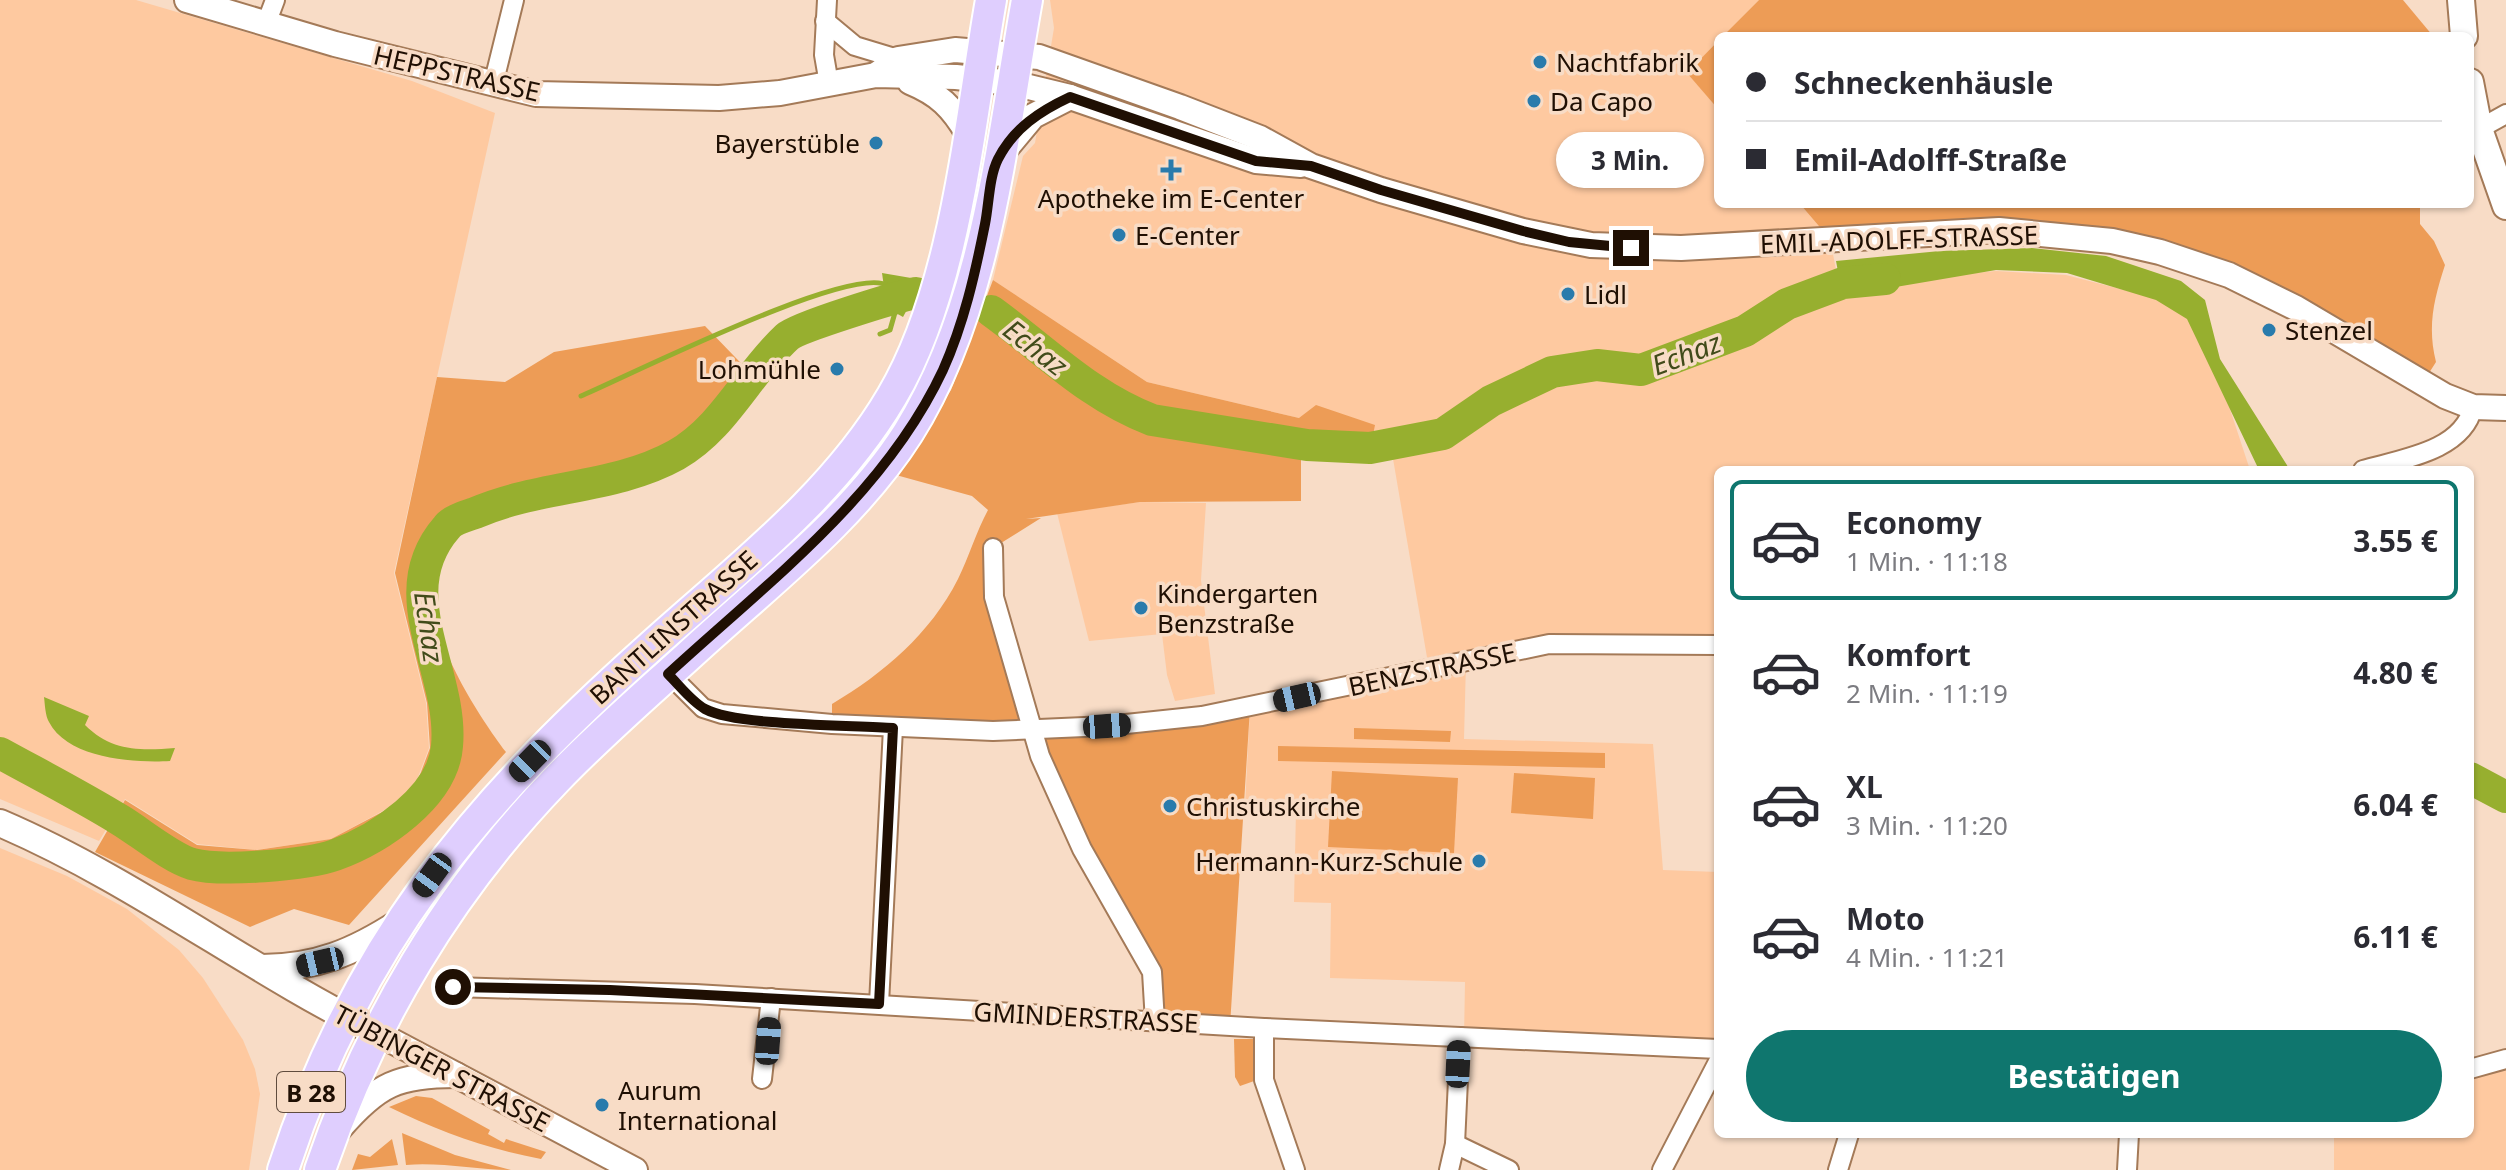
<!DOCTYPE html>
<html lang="de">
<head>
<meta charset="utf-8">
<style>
  body { margin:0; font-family:"Noto Sans",sans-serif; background:#f7f7f7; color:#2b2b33; height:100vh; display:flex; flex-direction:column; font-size:30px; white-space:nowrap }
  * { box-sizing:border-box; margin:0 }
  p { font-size:26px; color:#7c7c81 }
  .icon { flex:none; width:44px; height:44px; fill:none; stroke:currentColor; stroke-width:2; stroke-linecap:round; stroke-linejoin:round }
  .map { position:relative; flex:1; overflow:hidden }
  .details { position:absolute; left:1714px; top:466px; width:760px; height:672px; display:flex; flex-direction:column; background:#fff; border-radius:12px; box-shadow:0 2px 6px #0004 }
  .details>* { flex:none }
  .guide { position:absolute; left:1714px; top:32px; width:760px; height:176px; border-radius:12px; box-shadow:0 2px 6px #0004; display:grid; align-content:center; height:176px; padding:0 32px; background:#fff }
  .end { position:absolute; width:36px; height:36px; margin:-18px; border:10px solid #1f0f03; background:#fff; box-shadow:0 0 0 4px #fff }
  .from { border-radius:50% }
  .bubble { position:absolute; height:56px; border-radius:28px; background:#fff; box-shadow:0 2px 6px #0004; font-size:26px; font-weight:700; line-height:56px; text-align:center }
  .car { position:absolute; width:24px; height:48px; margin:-24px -12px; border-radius:10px; box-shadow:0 0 6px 2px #0007; background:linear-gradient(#222 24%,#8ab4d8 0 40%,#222 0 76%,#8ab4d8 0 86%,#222 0) }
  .guide b { display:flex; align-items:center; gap:28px; height:76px; font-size:30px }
  .guide b+b { border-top:2px solid #e1e1e2 }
  .guide i { width:20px; height:20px; background:#2b2b33 }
  ul { padding:14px 0 0; list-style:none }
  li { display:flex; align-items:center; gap:24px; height:120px; margin:0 16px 12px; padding:0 16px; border:4px solid transparent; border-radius:12px }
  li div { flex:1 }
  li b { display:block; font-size:30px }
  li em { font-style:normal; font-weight:700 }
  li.on { border-color:#0f766e }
  li>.icon { width:72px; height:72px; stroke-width:1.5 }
  .cta { display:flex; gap:16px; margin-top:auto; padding:16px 32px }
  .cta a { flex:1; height:92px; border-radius:48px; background:#0f766e; color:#fff; font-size:32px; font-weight:700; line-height:92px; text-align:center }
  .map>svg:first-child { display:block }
  .built { fill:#fec9a0 }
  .green { fill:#ed9c56 }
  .water { fill:#97af2f }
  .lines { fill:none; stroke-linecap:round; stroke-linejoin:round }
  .stream { stroke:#97af2f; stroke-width:5 }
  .river { stroke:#97af2f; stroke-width:32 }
  .minor-casing { stroke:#a47a58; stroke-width:22 }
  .tertiary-casing { stroke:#a47a58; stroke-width:28 }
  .secondary-casing { stroke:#a47a58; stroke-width:30 }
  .primary-casing { stroke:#fff; stroke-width:34 }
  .minor { stroke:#fff; stroke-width:18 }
  .tertiary { stroke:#fff; stroke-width:24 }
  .secondary { stroke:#fff; stroke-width:26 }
  .primary { stroke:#dfcefe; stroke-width:30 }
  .route { stroke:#1f0f03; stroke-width:10 }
  .poi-dot { fill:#297bac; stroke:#f8dcc6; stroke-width:3 }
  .labels { text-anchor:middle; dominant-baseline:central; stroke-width:7; stroke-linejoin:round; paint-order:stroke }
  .shield { fill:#f8dcc6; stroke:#604c3e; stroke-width:2 }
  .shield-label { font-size:24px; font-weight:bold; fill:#1f0f03 }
  .poi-label { font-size:26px; fill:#1f0f03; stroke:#f8dcc6; text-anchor:start }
  .street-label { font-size:26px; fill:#1f0f03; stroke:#f8dcc6 }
  .water-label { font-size:28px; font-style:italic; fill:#414b1a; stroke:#f8dcc6 }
</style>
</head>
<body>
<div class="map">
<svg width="2506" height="1170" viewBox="0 0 2506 1170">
  <rect width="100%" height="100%" fill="#f8dcc6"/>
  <!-- built -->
  <g class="built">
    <polygon points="0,0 136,0 412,81 495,113 394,573 426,703 429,748 417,780 401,801 331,839 256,850 197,844 125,799 99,841 0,799"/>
    <polygon points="1050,0 1759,0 1723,36 1718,36 1718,41 1688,73 1718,109 1718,204 1800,204 1830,239 1839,285 1786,303 1744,328 1641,367 1597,362 1552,369 1489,399 1441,430 1371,444 1374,425 1299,418 1147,382 993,280 1023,156 1035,143 1054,28"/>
    <polygon points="1996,271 2066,275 2167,301 2189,318 2225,394 2250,470 1718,470 1718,645 1614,642 1466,662 1464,739 1653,744 1663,870 1718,872 1718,1049 1464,1038 1465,982 1330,978 1331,903 1294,902 1296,810 1245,806 1250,708 1429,669 1391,447 1443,437 1492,403 1553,375 1597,367 1641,373 1746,332 1788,305 1844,285"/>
    <polygon points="1140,502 1206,503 1201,580 1215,694 1175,701 1167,675 1162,634 1089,641 1057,513"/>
    <polygon points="0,848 67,876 127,909 179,950 203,978 243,1040 255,1069 260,1094 249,1170 0,1170"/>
    <polygon points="2506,1059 2506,1170 2334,1170 2334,1134 2470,1134 2470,1069"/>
  </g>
  <!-- green -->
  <g class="green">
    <polygon points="1759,0 2403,0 2433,36 1723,36"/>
    <polygon points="1718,41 1718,109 1687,73"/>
    <path d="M1800 204H2420V224L2434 241 2445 265C2434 299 2427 326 2436 362L2429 373 2317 321 2112 241 1830 239Z"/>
    <path d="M993 280 1147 382 1299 418 1316 405 1375 425 1370 450H1301V501L1140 502 1026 519 1041 518 993 548 1032 730 1250 708 1230 1026 1155 1022V986L1032 730 832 724V704C884 673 930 634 958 579 969 557 976 532 988 510L972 496 896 475 951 390Z"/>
    <path d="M705 326 764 387C734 419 698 458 658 477 604 502 553 500 498 512 487 514 476 523 466 529 386 576 468 701 506 752L349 925 294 909 250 927 95 852 125 800 197 845 257 850 331 839 401 802 418 780 430 748 427 703 395 573 437 377 505 382 554 352Z"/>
    <polygon points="1354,728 1451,731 1450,742 1354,739"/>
    <polygon points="1278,746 1605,753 1605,768 1278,761"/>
    <polygon points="1332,771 1458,778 1454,853 1328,847"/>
    <polygon points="1514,773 1595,778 1593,819 1511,813"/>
    <polygon points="1234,1039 1258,1039 1257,1080 1240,1086 1235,1077"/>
    <path d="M416 1096 432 1098 490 1130 488 1134 504 1143 506 1139 546 1152 541 1159C487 1149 438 1131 389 1107Z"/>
    <path d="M402 1133 455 1155 511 1170C476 1170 441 1162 406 1165Z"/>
    <polygon points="392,1139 398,1165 352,1170 358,1154 370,1157"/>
  </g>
  <!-- water -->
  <g class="water">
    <polygon points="2032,248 2106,256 2181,281 2205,300 2220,359 2290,470 2259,470 2187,319 2156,300 2067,273 1996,270 1878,290 1872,281 1841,287 1836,261 1940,251"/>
    <polygon points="882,273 917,279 916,293 903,317 887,308"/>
    <path d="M44 697 89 716 85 725C111 751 139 751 175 748L170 761C135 763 68 759 49 722 45 715 45 704 44 697Z"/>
  </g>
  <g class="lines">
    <!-- stream -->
    <g class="stream">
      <polyline points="880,334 890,330 896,309"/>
      <path d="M581 396C626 377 855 262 888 286"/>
    </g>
    <!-- river -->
    <g class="river">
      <path d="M991 311C1045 350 1089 396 1152 420L1307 445 1370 448 1443 434 1491 401 1552 372 1597 365 1641 370 1745 331 1787 304 1843 283 1885 279"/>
      <path d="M0 753C40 775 81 796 120 820 140 832 171 858 192 864 221 872 307 865 335 855 379 839 443 797 447 746 454 672 388 594 447 527 452 520 467 516 475 513 539 485 615 489 676 455 724 428 747 374 787 337 798 327 896 297 916 293"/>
      <polyline points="2470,778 2506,797"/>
    </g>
    <defs>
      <g id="minor">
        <polyline points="827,0 824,55 829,84"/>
        <polyline points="825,21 855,46 898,59"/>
        <polyline points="266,24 275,0"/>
        <polyline points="493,85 514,0"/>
        <polyline points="2479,129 2506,114"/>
        <path d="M2363 470C2402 459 2463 451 2473 407"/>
        <polyline points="993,548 994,597 1040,756 1082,849 1152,972 1155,1022"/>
        <polyline points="663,668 703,708 722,714 832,724 993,731 1107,726 1202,716 1549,644 1718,645"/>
        <polyline points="453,987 695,994 1264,1028 1718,1049"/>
        <polyline points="879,1004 893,728"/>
        <polyline points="1264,1028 1264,1080 1295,1170"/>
        <polyline points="2470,1069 2506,1059"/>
        <polyline points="762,1079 771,998"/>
        <polyline points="1455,1144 1509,1170"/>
        <polyline points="1449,1170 1455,1144 1460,1037"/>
        <polyline points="1662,1170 1718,1062"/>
        <polyline points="1838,1170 1849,1134"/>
        <polyline points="2127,1170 2129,1134"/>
      </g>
      <g id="tertiary">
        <polyline points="187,0 335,44 536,94 719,98 780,93 876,75 956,77 1012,83 1070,97 1256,161 1301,165"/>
        <polyline points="876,75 898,59 955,50 1039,57 1180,107 1260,138 1311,166 1381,190 1523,231 1591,245 1681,248 1999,230 2112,241 2160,252 2229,275 2296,308 2445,396 2473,407 2506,408"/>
        <path d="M910 82C939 94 952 107 968 134"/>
        <polyline points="1003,152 1033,116 1070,97"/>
        <polyline points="377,1033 635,1170"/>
        <path d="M340 1128C378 1084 398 1075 456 1075"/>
      </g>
      <g id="secondary">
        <polyline points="2461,0 2464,36"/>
        <polyline points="2470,82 2479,129 2506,206"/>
        <path d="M0 823C133 880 248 969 377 1033"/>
        <path d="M262 968C316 968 354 952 399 923"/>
      </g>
      <g id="primary">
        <path d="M283 1170C356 945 474 805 647 650 733 572 833 497 892 396 956 288 969 124 991 0"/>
        <path d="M320 1170C369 1025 449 891 556 780 600 734 648 693 695 650 768 583 854 518 908 433 987 307 1001 144 1027 0"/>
      </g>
    </defs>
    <!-- minor casing -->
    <use href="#minor" class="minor-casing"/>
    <!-- tertiary casing -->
    <use href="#tertiary" class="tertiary-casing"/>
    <!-- secondary casing -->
    <use href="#secondary" class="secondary-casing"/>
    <!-- primary casing -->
    <use href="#primary" class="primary-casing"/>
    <!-- minor -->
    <use href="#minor" class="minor"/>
    <!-- tertiary -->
    <use href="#tertiary" class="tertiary"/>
    <!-- secondary -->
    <use href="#secondary" class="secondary"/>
    <!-- primary -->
    <use href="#primary" class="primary"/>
  </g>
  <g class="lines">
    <!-- route -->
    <path class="route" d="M453 987 610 990 879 1004 893 728C852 725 736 726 705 709 691 701 680 686 668 674 768 582 884 496 943 370 964 323 975 274 985 224 989 204 989 177 998 159 1014 128 1040 111 1070 97L1256 161 1311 166 1381 190 1523 231 1569 242 1631 248"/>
  </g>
  <!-- markers -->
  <g class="poi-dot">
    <circle cx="1540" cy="62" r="8"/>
    <circle cx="1534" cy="101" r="8"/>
    <circle cx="876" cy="143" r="8"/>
    <path d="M1167 158h8v8h8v8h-8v8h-8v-8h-8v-8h8z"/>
    <circle cx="1119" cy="235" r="8"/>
    <circle cx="1568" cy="294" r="8"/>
    <circle cx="2269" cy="330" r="8"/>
    <circle cx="837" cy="369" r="8"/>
    <circle cx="1141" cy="608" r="8"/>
    <circle cx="1170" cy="806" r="8"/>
    <circle cx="1479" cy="861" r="8"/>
    <circle cx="602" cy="1105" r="8"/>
  </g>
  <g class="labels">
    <!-- shield labels -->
    <rect class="shield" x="277" y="1072" width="68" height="40" rx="6"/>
    <g class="shield-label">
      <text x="311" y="1092">B 28</text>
    </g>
    <!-- poi labels -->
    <g class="poi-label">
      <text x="1556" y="62">Nachtfabrik</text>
      <text x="1550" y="101">Da Capo</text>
      <text x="860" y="143" text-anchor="end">Bayerstüble</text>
      <text x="1171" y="198" text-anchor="middle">Apotheke im E-Center</text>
      <text x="1135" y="235">E-Center</text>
      <text x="1584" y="294">Lidl</text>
      <text x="2285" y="330">Stenzel</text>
      <text x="821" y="369" text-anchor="end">Lohmühle</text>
      <text x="1157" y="593">Kindergarten<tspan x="1157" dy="30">Benzstraße</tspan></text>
      <text x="1186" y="806">Christuskirche</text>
      <text x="1463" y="861" text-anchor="end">Hermann-Kurz-Schule</text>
      <text x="618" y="1090">Aurum<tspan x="618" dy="30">International</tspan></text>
    </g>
    <!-- street labels -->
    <g class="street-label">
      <text transform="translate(457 73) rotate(13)">HEPPSTRASSE</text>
      <text transform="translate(1899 239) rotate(-2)">EMIL-ADOLFF-STRASSE</text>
      <text transform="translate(673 627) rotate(-42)">BANTLINSTRASSE</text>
      <text transform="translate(1432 669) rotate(-12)">BENZSTRASSE</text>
      <text transform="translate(1086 1017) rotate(3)">GMINDERSTRASSE</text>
      <text transform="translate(442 1068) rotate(28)">TÜBINGER STRASSE</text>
    </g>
    <!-- water labels -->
    <g class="water-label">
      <text transform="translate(1036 347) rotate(38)">Echaz</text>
      <text transform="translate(1686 353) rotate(-21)">Echaz</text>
      <text transform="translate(430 627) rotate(82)">Echaz</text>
    </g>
  </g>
</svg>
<i class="end from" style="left:453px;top:987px"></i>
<i class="end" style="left:1631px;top:248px"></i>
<div class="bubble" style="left:1556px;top:132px;width:148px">3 Min.</div>
<i class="car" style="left:1297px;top:697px;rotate:257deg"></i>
<i class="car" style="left:1107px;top:726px;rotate:86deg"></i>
<i class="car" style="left:530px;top:761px;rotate:225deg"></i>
<i class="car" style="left:432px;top:875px;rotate:216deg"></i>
<i class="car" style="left:320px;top:962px;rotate:257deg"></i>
<i class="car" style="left:768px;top:1041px;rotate:4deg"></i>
<i class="car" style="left:1458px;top:1064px;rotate:3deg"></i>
<div class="guide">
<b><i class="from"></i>Schneckenhäusle</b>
<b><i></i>Emil-Adolff-Straße</b>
</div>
<section class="details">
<ul>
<li class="on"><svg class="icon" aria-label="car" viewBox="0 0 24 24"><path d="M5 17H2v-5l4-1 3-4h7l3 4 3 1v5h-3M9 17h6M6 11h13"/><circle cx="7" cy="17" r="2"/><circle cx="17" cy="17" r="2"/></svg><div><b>Economy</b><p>1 Min. · 11:18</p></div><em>3.55 €</em></li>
<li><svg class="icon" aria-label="car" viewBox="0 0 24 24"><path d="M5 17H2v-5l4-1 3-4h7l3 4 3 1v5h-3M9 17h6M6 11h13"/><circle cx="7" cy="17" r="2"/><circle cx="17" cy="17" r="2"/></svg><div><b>Komfort</b><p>2 Min. · 11:19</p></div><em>4.80 €</em></li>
<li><svg class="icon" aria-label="car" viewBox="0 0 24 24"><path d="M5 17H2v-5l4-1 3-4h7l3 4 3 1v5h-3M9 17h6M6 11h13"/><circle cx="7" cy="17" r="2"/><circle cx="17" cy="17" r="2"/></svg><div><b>XL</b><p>3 Min. · 11:20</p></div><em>6.04 €</em></li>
<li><svg class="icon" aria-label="car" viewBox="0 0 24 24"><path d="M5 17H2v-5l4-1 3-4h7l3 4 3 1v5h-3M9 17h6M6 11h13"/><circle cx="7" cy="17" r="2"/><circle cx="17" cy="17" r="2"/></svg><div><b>Moto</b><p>4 Min. · 11:21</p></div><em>6.11 €</em></li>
</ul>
<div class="cta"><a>Bestätigen</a></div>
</section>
</div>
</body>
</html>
